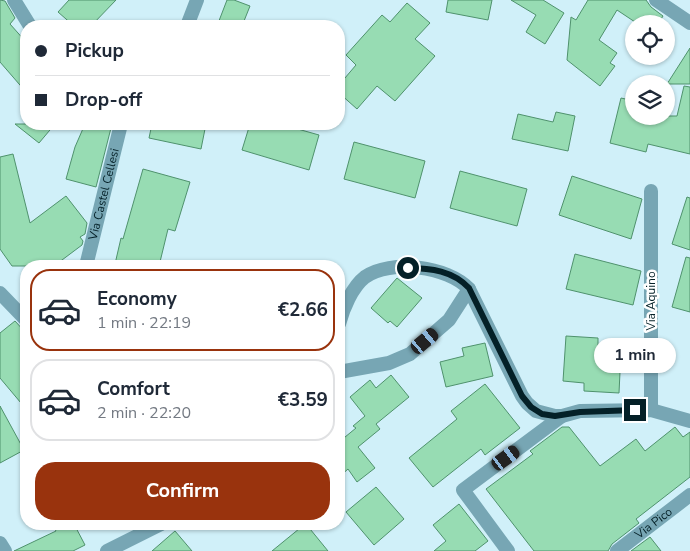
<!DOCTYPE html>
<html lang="en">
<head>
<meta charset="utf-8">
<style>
  body { margin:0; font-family:"Nunito Sans",sans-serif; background:#f2f2f3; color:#1f2937; height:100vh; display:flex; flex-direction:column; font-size:19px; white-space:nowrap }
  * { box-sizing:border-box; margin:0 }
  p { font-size:16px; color:#747a83 }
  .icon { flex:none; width:28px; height:28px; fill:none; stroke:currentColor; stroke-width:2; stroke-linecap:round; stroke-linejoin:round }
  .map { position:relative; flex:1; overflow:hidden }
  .drawer { position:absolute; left:20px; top:260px; width:325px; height:270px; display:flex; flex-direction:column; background:#fff; border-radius:20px; box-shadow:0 1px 4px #0004 }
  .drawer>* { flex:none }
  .top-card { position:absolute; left:20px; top:20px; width:325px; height:110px; border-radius:20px; box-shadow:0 1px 4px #0004; display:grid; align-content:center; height:110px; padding:0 15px; background:#fff }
  .tools { position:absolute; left:625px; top:15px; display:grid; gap:10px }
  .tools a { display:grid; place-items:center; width:50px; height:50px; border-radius:50%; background:#fff; box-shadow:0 1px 4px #0004; font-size:25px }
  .end { position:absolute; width:22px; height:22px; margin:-11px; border:6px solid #042027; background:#fff; box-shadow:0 0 0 2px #fff }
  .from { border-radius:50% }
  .bubble { position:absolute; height:35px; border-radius:18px; background:#fff; box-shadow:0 1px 4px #0004; font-size:16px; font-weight:700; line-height:35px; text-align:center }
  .car { position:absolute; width:15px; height:30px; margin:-15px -8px; border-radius:6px; box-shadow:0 0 4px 1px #0007; background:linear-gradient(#222 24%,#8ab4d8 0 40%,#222 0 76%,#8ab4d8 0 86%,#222 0) }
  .top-card b { display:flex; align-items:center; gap:18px; height:48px; font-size:19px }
  .top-card b+b { border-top:1px solid #e0e1e3 }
  .top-card i { width:12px; height:12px; background:#1f2937 }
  ul { padding:9px 0 0; list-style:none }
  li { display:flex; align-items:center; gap:15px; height:82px; margin:0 10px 8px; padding:0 5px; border:2px solid #e0e1e3; border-radius:20px }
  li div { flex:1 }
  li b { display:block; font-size:19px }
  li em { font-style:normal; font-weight:700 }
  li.selected { border-color:#99330d }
  li>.icon { width:45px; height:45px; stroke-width:1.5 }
  .action { display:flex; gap:10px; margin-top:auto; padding:10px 15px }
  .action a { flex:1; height:58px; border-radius:20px; background:#99330d; color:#fff; font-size:20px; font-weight:700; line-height:58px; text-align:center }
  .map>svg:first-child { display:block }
  .building { fill:#97dcb3; stroke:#4f926d }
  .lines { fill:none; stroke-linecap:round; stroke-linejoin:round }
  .minor { stroke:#77a6b4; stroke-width:14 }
  .route { stroke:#042027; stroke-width:6 }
  .labels { text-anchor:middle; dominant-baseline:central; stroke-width:5; stroke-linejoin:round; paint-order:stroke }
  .street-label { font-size:12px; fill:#042027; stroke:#fff }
</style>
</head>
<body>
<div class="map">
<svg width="690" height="551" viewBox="0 0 690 551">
  <rect width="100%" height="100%" fill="#d0f0f9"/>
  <!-- building -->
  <g class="building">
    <polygon points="0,0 5,1 15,18 10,24 26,42 26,92 0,62"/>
    <polygon points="69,0 116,0 91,26 74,26 58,12"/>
    <polygon points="227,0 234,0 250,6 242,26 217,26"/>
    <polygon points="448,0 492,0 488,20 446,12"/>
    <polygon points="511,0 543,0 564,13 545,44 526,32 536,15"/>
    <polygon points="588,0 646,0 651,7 663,16 658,24 638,24 617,10 599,40 617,53 610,63 615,66 600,86 567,60 571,17 576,20"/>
    <polygon points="407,3 430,23 415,39 435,56 395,101 377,86 357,109 339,93 339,85 356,65 346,55 382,15 390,22"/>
    <polygon points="690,48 690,84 667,84"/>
    <polygon points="684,86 690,87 690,154 648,144 646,152 610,143 621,98 634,101 634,116 677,116"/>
    <polygon points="556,112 575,116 568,151 512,139 518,114 553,122"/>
    <polygon points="15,124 55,124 39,143"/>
    <polygon points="85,124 112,124 96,187 66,179 75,147"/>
    <polygon points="152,124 206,124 201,149 149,138"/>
    <polygon points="250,124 280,124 319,135 309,170 242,150"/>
    <polygon points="354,142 425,161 415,198 344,179"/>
    <polygon points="13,154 30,223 66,196 87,223 85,234 80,237 83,241 82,245 54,266 12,266 0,249 0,157"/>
    <polygon points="143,169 190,182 175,231 168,229 159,266 125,266 115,264 121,238 123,239"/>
    <polygon points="460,171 527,189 517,226 450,208"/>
    <polygon points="572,176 642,199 631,239 559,215"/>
    <polygon points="687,197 690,198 690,250 672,244"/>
    <polygon points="575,254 641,271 633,305 566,289"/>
    <polygon points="686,257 690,258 690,312 672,307"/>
    <polygon points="397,278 422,298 397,327 390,321 388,323 371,308"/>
    <polygon points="15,321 26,333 26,409 0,378 0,333"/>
    <polygon points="566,336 598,338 598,350 621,351 619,393 584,391 584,383 563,381"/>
    <polygon points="485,343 493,376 446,387 440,362 464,356 462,348"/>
    <polygon points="391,375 409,397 376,424 380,429 358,447 375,468 357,482 348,469 339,477 339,442 356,428 353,426 365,416 350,397 370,380 376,388"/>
    <polygon points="485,384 520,428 485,455 481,449 433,487 409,458 457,419 451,411"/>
    <polygon points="0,406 24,450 0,463"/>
    <polygon points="562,427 569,427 600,466 636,439 645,451 675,427 683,437 690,432 690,477 636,519 639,523 612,544 608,551 534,551 486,489 533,454 530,451"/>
    <polygon points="376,487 404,519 374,545 346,512"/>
    <polygon points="459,504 488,541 475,551 434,551 446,541 433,525"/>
    <polygon points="52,524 74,524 85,545 73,551 14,551 56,531"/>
    <polygon points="306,524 328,551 272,551 305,524"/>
    <polygon points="175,531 192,551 152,551"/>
    <polygon points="650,537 661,551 631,551"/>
  </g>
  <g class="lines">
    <!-- minor -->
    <g class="minor">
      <polyline points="14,0 30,26"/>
      <polyline points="656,0 690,23"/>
      <polyline points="187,26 197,0"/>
      <path id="s1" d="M86 266 121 124"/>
      <polyline points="0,293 26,320"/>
      <path d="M339 324C343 309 352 287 365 277 390 259 448 266 469 289L522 396 527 403 536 411 555 416H562L580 411 651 410 690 421"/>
      <polyline points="339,372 389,363 410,354 449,320 469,289"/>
      <polyline points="651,410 651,191"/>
      <polyline points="0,543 5,551"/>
      <polyline points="107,551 161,524"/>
      <polyline points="508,551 463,490 562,416"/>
      <path id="s2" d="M617 551 690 495"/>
    </g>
  </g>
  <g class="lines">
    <!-- route -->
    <path class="route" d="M408 268C431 268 453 271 469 288L522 396 531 407 542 414 555 416 580 412 635 410"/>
  </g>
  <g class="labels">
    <!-- street labels -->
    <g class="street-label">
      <text stroke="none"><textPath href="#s1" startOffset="74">Via Castel Cellesi</textPath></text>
      <text transform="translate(651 301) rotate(-90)">Via Aquino</text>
      <text stroke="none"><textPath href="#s2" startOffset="46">Via Pico</textPath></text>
    </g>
  </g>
</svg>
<div class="tools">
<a><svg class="icon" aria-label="locate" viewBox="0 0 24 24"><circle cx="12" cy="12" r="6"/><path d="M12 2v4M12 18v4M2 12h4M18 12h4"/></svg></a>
<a><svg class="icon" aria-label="layers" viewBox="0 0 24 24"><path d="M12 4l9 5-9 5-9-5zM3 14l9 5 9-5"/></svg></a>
</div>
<i class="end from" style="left:408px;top:268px"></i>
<i class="end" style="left:635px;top:410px"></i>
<div class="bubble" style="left:594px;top:338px;width:82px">1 min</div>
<i class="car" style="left:425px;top:341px;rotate:50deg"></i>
<i class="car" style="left:506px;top:458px;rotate:54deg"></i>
<div class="top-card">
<b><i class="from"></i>Pickup</b>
<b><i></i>Drop-off</b>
</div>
<section class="drawer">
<ul>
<li class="selected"><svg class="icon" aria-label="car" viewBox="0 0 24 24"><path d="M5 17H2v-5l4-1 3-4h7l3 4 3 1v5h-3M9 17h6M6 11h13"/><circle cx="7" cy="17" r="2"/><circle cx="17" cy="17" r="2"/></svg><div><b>Economy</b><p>1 min · 22:19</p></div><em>€2.66</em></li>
<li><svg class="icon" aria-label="car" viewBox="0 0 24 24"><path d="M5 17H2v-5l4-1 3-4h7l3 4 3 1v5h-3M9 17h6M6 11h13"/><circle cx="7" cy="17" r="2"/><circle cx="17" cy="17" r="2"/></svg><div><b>Comfort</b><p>2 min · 22:20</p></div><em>€3.59</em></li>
</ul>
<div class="action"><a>Confirm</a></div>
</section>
</div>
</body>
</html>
